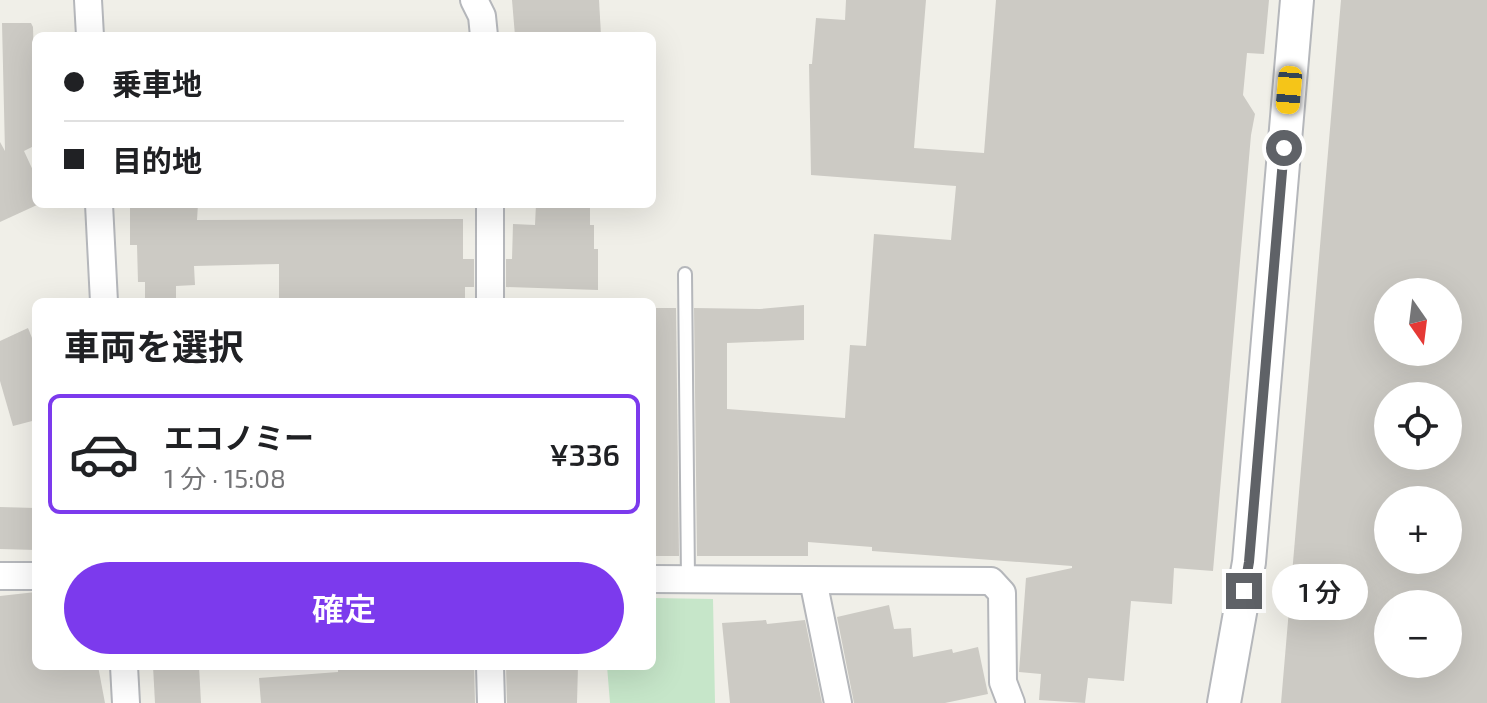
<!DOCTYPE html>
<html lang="ja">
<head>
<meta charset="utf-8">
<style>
  body { margin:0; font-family:"Exo 2","Noto Sans JP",sans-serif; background:#f2f2f2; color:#202124; height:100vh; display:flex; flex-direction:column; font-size:30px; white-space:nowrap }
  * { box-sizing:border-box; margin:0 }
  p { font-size:26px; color:#757577 }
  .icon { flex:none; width:44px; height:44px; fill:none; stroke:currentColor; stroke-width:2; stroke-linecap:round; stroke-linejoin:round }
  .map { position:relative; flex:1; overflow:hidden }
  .drawer { position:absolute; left:32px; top:298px; width:624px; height:372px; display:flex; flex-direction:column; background:#fff; border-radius:12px; box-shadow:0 8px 32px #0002 }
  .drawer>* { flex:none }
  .guide { position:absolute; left:32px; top:32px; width:624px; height:176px; border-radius:12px; box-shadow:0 8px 32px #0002; display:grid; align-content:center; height:176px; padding:0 32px; background:#fff }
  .needle { width:52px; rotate:166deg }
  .tools { position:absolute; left:1374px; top:278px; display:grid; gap:16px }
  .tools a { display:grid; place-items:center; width:88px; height:88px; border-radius:50%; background:#fff; box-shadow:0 8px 32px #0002; font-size:40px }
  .end { position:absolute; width:36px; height:36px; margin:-18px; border:10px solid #5f6267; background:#fff; box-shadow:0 0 0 4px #fff }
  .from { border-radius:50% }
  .bubble { position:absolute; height:56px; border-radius:28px; background:#fff; box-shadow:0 8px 32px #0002; font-size:26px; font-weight:600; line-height:56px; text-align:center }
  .car { position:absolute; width:24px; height:48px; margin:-24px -12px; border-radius:10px; box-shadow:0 0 6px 2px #0007; background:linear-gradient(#f5c518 24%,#345 0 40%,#f5c518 0 76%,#345 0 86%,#f5c518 0) }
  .guide b { display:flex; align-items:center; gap:28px; height:76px; font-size:30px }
  .guide b+b { border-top:2px solid #e0e0e0 }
  .guide i { width:20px; height:20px; background:#202124 }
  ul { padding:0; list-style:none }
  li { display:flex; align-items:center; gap:24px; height:120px; margin:0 16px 12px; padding:0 16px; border:4px solid #e0e0e0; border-radius:12px }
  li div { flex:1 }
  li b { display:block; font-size:30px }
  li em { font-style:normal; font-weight:600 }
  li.active { border-color:#7c3aed }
  li>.icon { width:72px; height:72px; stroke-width:1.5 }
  h2 { padding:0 32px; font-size:36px; line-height:96px }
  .button { display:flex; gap:16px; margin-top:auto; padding:16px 32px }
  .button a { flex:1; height:92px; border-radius:48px; background:#7c3aed; color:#fff; font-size:32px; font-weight:600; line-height:92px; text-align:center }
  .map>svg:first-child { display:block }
  .green { fill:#c6e6c9 }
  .building { fill:#cccac4; fill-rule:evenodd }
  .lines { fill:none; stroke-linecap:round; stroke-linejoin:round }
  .service-casing { stroke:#b5b7bb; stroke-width:16 }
  .minor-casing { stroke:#b5b7bb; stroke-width:30 }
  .tertiary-casing { stroke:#b5b7bb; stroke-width:36 }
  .service { stroke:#fff; stroke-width:12 }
  .minor { stroke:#fff; stroke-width:26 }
  .tertiary { stroke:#fff; stroke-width:32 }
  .route { stroke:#5f6267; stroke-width:10 }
</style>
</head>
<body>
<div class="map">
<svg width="1487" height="703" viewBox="0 0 1487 703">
  <rect width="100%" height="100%" fill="#f0efe8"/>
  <!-- green -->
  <polygon class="green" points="652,598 713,599 715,703 610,703 607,666 652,666"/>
  <!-- building -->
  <g class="building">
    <polygon points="512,0 599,0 601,35 515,36"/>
    <polygon points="846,0 926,0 914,148 984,153 996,0 1269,0 1264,54 1247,53 1243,95 1255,114 1251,135 1213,571 1174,568 1172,604 1131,601 1124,681 1088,678 1085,703 1039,700 1041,674 1019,672 1026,578 1072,568 1072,566 872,551 872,547 808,542 808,556 697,556 694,308 760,309 804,305 804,340 727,343 727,409 845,418 850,345 866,346 874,234 951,240 956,186 811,175 809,64 812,64 816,18 845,20"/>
    <path d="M1341 0H1487V703H1281ZM1388 292H1448V352H1388ZM1388 396H1448V456H1388ZM1388 500H1448V560H1388ZM1388 604H1448V664H1388Z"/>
    <polygon points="2,23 31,23 33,27 36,145 24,151 36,177 37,205 0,222 0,142 5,151"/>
    <polygon points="130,204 198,204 197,220 463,219 463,259 474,259 474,287 465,287 465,302 279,302 279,264 194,266 195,285 176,286 176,301 145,301 145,282 138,282 137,245 130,245"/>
    <polygon points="536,204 590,204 590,225 594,225 594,249 598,249 598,290 506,287 506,259 512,259 513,224 535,225"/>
    <polygon points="652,308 676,308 679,556 652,556"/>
    <polygon points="28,328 36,348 36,420 13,426 0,381 0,341"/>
    <polygon points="0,507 36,508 36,550 0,549"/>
    <polygon points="36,592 36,666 98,666 105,703 0,703 0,596"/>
    <polygon points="889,605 894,629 911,628 913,657 952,649 953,653 978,647 988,694 945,703 854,703 837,617"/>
    <polygon points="766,620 767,624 805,620 822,703 730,703 722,623"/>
    <polygon points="153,666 199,666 201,703 155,703"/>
    <polygon points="338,666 474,666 475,703 261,703 259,678 338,672"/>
    <polygon points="506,666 578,666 577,703 507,703"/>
  </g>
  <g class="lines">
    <defs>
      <polyline id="service" points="685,274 688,579"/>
      <g id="minor">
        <polyline points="88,0 90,36"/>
        <polyline points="474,0 482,16 484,36"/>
        <polyline points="99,204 104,302"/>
        <polyline points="490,302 490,204"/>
        <polyline points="0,576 36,576"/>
        <polyline points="652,579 991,581 1002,593 1003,682 1011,703"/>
        <polyline points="813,580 838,703"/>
        <polyline points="124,666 126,703"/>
        <polyline points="490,666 491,703"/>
      </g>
      <polyline id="tertiary" points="1224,703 1249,562 1297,0"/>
    </defs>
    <!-- service casing -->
    <use href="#service" class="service-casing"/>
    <!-- minor casing -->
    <use href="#minor" class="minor-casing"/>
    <!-- tertiary casing -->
    <use href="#tertiary" class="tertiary-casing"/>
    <!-- service -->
    <use href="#service" class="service"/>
    <!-- minor -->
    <use href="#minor" class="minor"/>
    <!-- tertiary -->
    <use href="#tertiary" class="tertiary"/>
  </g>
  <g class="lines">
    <!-- route -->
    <polyline class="route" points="1244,591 1249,562 1284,148"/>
  </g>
</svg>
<div class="tools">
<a><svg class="needle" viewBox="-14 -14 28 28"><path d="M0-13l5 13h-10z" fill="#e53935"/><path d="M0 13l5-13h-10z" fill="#757577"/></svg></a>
<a><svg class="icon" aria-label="locate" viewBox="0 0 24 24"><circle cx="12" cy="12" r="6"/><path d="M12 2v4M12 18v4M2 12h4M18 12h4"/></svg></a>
<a>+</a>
<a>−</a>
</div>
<i class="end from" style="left:1284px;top:148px"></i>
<i class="end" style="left:1244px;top:591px"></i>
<div class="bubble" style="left:1272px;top:564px;width:96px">1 分</div>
<i class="car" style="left:1289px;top:90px;rotate:185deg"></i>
<div class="guide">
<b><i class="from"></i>乗車地</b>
<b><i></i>目的地</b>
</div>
<section class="drawer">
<h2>車両を選択</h2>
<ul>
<li class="active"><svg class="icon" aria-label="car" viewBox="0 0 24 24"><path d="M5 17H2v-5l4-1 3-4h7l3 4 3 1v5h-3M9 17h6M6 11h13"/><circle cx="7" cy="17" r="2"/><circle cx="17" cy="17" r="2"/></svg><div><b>エコノミー</b><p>1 分 · 15:08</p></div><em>¥336</em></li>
</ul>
<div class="button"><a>確定</a></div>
</section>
</div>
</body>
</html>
